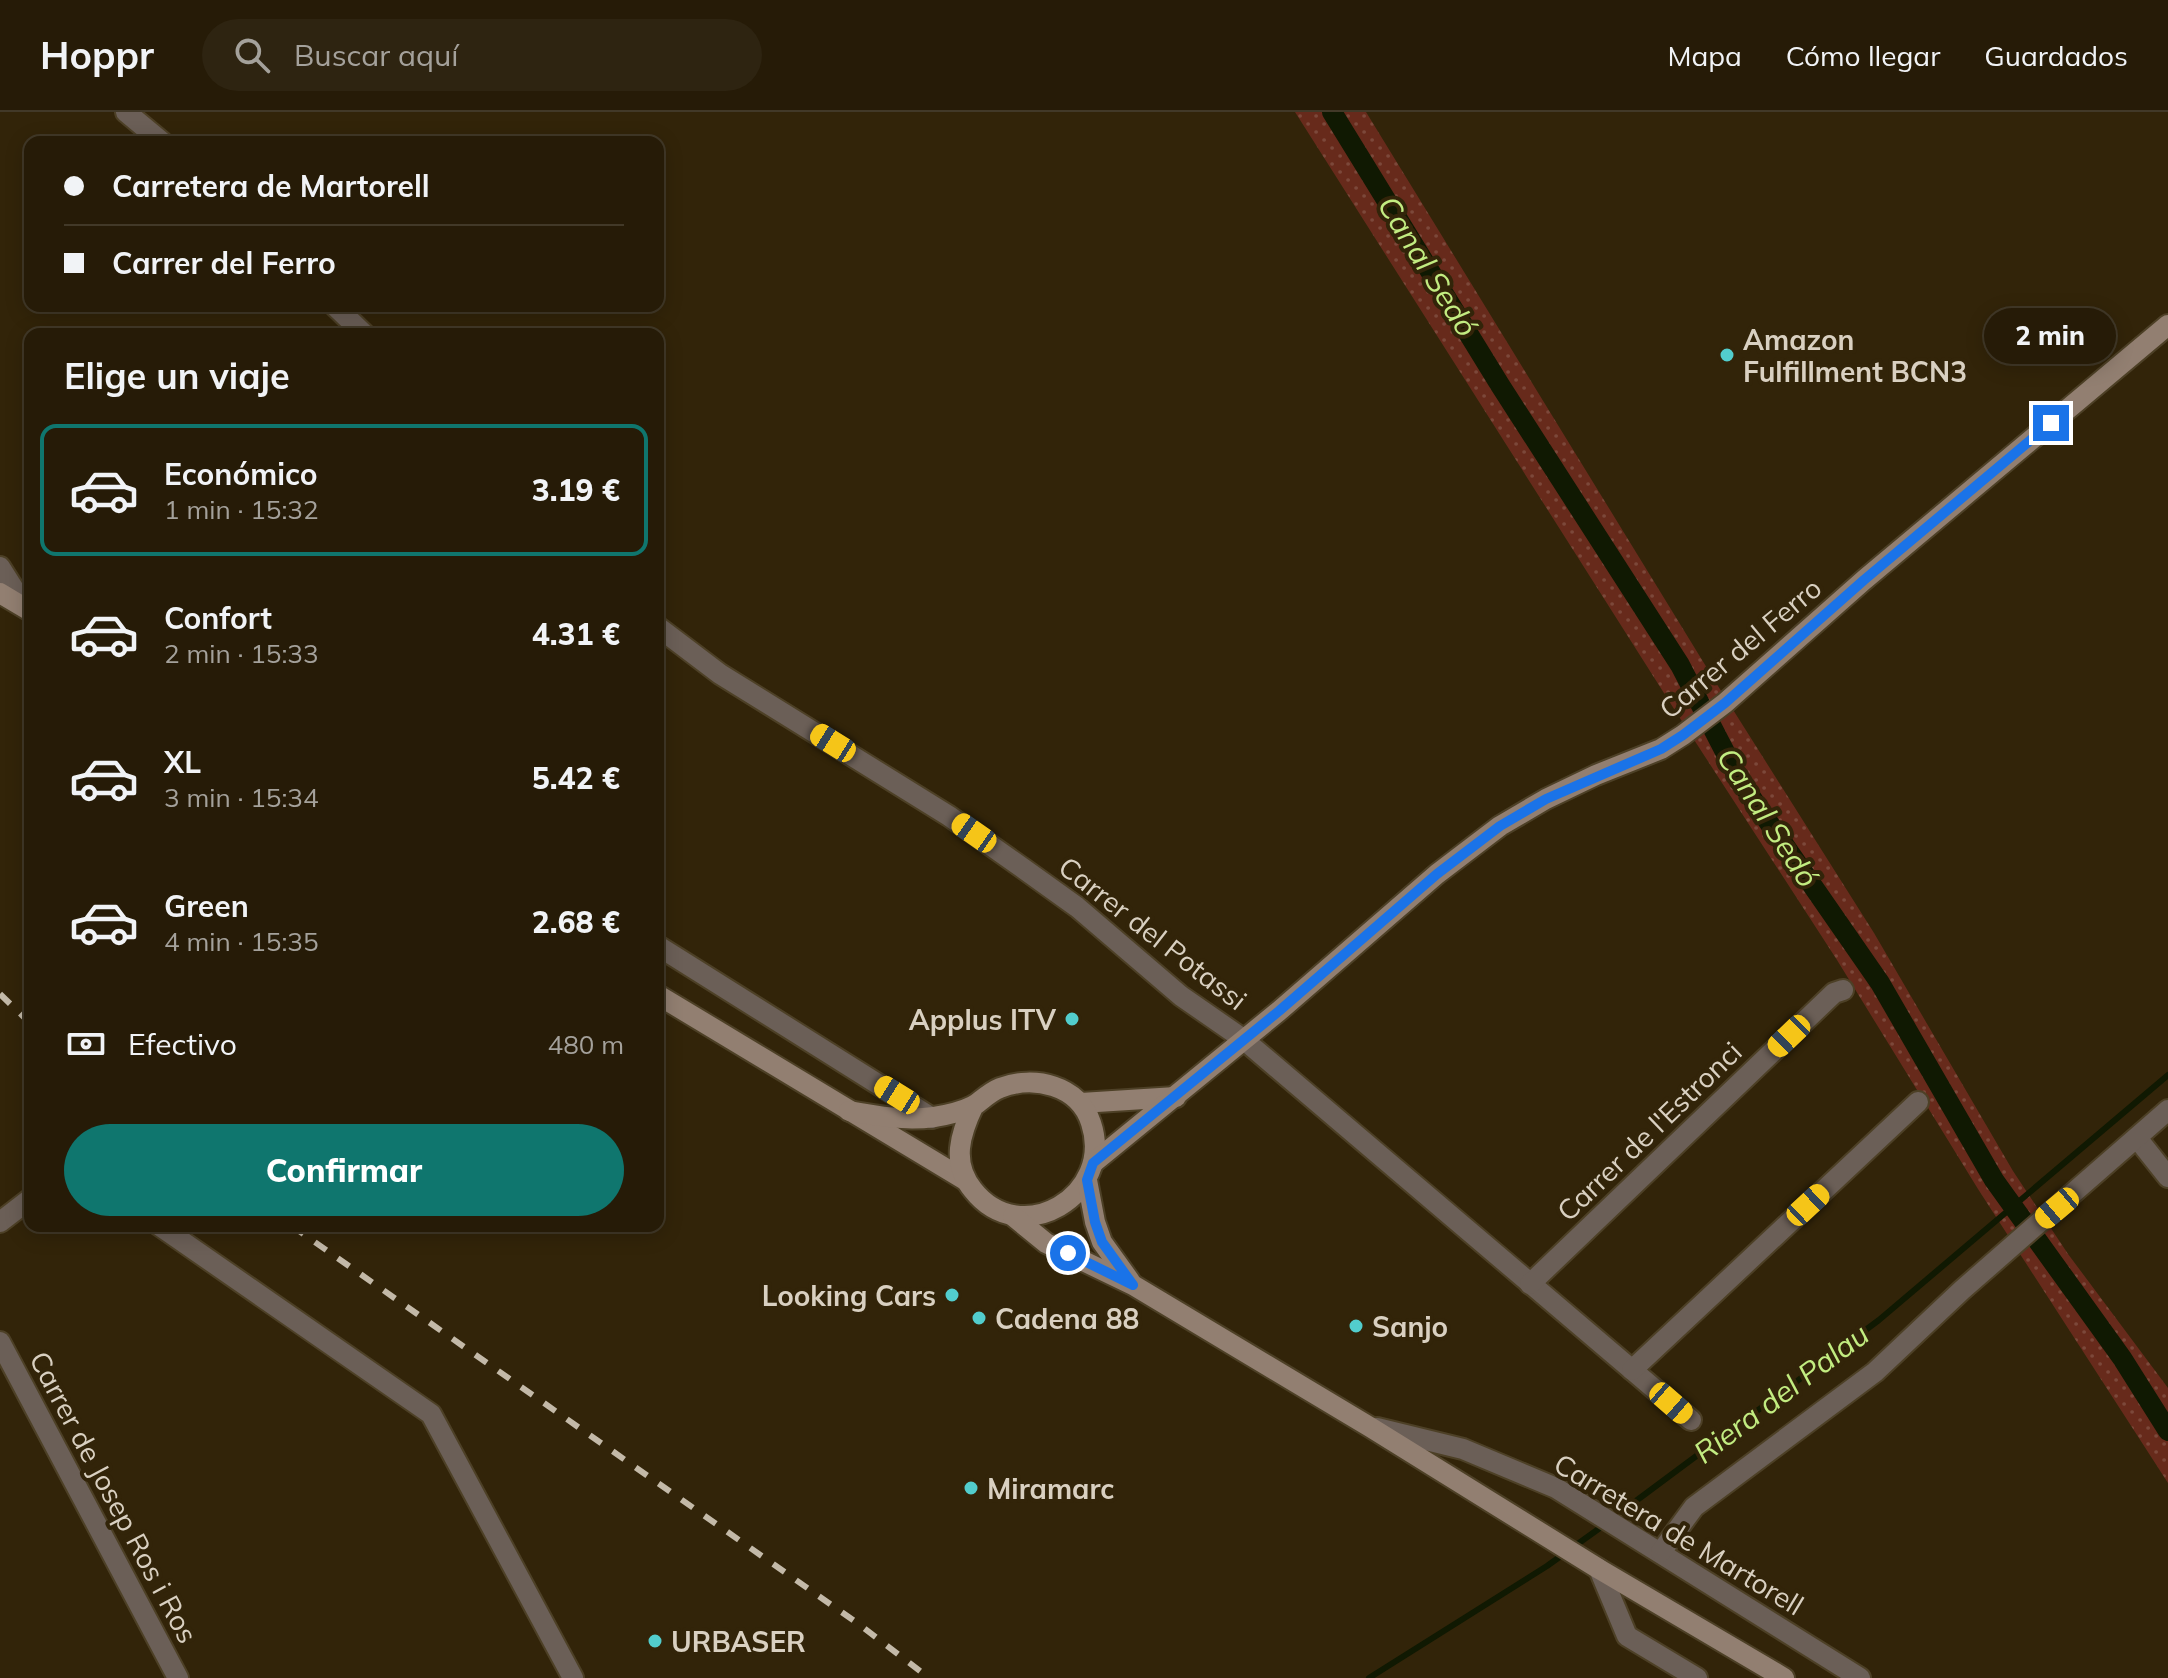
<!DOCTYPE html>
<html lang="es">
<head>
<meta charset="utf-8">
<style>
  body { margin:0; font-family:Mulish,sans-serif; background:#2e2411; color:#f1f3f6; height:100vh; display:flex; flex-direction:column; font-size:30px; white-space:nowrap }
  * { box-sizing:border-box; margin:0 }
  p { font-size:26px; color:#a4a19b }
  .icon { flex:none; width:44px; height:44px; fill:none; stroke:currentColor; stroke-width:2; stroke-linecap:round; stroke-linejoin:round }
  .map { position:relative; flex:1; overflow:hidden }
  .panel { position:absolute; left:24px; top:216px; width:640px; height:904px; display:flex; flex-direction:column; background:#261b07; border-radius:16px; box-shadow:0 4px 20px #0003,0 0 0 2px #423928 }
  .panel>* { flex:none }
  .banner { position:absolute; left:24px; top:24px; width:640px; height:176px; border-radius:16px; box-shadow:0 4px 20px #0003,0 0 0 2px #423928; display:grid; align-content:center; height:176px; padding:0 40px; background:#261b07 }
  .end { position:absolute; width:36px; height:36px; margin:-18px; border:10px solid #1a73e8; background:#fff; box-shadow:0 0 0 4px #fff }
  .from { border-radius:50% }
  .bubble { position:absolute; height:56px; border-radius:28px; background:#261b07; box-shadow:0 4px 20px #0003,0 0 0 2px #423928; font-size:26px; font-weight:800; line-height:56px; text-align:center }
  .car { position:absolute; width:24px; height:48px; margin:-24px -12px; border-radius:10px; box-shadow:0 0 6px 2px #0007; background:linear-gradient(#f5c518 24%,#345 0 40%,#f5c518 0 76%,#345 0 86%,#f5c518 0) }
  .banner b { display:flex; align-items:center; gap:28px; height:76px; font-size:30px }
  .banner b+b { border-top:2px solid #423928 }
  .banner i { width:20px; height:20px; background:#f1f3f6 }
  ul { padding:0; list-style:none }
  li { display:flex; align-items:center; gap:24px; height:132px; margin:0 16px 12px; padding:0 24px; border:4px solid transparent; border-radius:16px }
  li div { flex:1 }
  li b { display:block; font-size:30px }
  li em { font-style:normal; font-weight:800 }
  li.active { border-color:#0f766e }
  li>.icon { width:72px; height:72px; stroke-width:1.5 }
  h2 { padding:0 40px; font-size:36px; line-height:96px }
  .pay { display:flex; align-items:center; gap:20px; height:88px; padding:0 40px; font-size:30px }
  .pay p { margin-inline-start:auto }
  .cta { display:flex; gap:16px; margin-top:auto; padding:16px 40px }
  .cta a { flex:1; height:92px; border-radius:48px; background:#0f766e; color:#fff; font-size:32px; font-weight:800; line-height:92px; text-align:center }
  header { display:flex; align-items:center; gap:48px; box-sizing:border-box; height:112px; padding:0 40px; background:#261b07; border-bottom:2px solid #423928 }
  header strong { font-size:38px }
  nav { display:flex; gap:44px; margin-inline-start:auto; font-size:28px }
  .search { width:560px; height:72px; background:#2e2411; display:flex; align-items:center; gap:20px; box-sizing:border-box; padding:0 28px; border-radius:44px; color:#a4a19b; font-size:30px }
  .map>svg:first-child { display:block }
  .green { fill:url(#green-dots) }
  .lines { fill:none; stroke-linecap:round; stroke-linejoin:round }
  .stream { stroke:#101902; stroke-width:6 }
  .canal { stroke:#101902; stroke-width:20 }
  .street-casing { stroke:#4d4026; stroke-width:24 }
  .secondary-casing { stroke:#4d4026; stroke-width:24 }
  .street { stroke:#6b5f57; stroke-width:20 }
  .secondary { stroke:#927f71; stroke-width:20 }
  .rail { stroke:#c3b9a8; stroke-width:6; stroke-dasharray:14 14; stroke-linecap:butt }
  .route { stroke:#1a73e8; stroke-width:10 }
  .poi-dot { fill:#52cdcd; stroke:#322409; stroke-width:3 }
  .labels { text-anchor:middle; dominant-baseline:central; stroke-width:8; stroke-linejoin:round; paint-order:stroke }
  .poi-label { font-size:28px; font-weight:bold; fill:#d9d0c1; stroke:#322409; text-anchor:start }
  .street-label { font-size:28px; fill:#d9d0c1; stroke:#322409 }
  .water-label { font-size:30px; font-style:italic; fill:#c2ec81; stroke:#322409 }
</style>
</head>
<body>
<header>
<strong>Hoppr</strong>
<div class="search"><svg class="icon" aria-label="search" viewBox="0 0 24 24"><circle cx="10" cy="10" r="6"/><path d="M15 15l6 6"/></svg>Buscar aquí</div>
<nav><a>Mapa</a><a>Cómo llegar</a><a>Guardados</a></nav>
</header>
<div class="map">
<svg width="2168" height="1566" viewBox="0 0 2168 1566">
  <defs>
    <pattern id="green-dots" width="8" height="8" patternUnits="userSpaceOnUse" patternTransform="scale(2)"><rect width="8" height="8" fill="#672a1b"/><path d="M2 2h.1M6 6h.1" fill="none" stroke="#7c483a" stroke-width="1.8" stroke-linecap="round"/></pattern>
  </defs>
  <rect width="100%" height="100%" fill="#322409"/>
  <!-- green -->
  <polygon class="green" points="1295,0 1366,0 1718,574 1874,821 2013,1059 2068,1142 2168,1276 2168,1371 1978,1077 1837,848 1676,600"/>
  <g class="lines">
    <!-- stream -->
    <g class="stream">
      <polyline points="1613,1406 1879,1208 2168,963"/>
      <polyline points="1369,1566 1547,1454 1604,1413"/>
    </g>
    <!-- canal -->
    <polyline class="canal" points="1332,0 1500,273 1680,553 1740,669 1880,871 1994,1068 2122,1246 2168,1319"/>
    <defs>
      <g id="street">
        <polyline points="126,0 162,30"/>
        <polyline points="335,194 364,222"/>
        <polyline points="0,455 26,496"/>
        <polyline points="658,515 720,562 949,704 1024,757 1077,795 1181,884 1243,927 1691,1308"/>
        <polyline points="658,834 932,1006"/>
        <polyline points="2137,1026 2168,1065"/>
        <polyline points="0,1110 30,1087"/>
        <polyline points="160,1114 431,1302 573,1566"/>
        <polyline points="1530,1172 1834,881 1843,878"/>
        <polyline points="0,1230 178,1566"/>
        <polyline points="1632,1258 1918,990"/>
        <polyline points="1377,1316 1463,1337 1556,1376 1860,1566"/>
        <polyline points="1661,1440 1694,1395 1875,1260 1962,1178 2168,998"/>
        <polyline points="1599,1457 1627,1524 1697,1566"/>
      </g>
      <g id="secondary">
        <polyline points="0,481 30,499"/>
        <polyline points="658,883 965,1068"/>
        <polyline points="1081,991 1176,985"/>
        <path d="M849 999C877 1004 905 1009 934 1005 947 1003 963 999 975 993 983 987 990 980 1000 976 1034 963 1079 973 1091 1011 1115 1083 1021 1139 973 1078 951 1051 960 1022 974 993"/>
        <polyline points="1093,1051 1279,899 1437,762 1500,714 1546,687 1596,663 1661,637 1683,623 1725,591 1864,468 2168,213"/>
        <polyline points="1087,1068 1095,1110 1102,1130 1130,1169"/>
        <polyline points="1013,1104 1046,1131 1133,1173 1370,1315 1599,1457 1784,1566"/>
      </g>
    </defs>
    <!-- street casing -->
    <use href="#street" class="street-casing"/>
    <!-- secondary casing -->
    <use href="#secondary" class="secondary-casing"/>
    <!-- street -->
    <use href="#street" class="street"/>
    <!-- secondary -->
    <use href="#secondary" class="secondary"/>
    <!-- rail -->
    <g class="rail">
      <polyline points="0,882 30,911"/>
      <polyline points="292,1114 860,1513 929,1566"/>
    </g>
  </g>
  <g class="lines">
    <!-- route -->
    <polyline class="route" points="1068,1141 1133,1173 1102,1130 1095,1110 1087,1068 1093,1051 1279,899 1437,762 1500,714 1546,687 1661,637 1683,623 1725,591 1864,468 2051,311"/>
  </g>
  <!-- markers -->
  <g class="poi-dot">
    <circle cx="1727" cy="243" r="8"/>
    <circle cx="1072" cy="907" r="8"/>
    <circle cx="952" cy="1183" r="8"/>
    <circle cx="979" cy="1206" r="8"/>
    <circle cx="1356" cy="1214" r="8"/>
    <circle cx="971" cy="1376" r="8"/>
    <circle cx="655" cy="1529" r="8"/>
  </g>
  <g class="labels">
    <!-- poi labels -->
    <g class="poi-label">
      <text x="1743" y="227">Amazon<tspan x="1743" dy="32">Fulfillment BCN3</tspan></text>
      <text x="1056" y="907" text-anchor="end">Applus ITV</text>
      <text x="936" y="1183" text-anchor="end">Looking Cars</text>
      <text x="995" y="1206">Cadena 88</text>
      <text x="1372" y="1214">Sanjo</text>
      <text x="987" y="1376">Miramarc</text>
      <text x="671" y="1529">URBASER</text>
    </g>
    <!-- street labels -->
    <g class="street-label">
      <text transform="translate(1740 536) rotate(-40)">Carrer del Ferro</text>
      <text transform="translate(1153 821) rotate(38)">Carrer del Potassi</text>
      <text transform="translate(1649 1019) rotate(-44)">Carrer de l'Estronci</text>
      <text transform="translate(114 1385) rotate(62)">Carrer de Josep Ros i Ros</text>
      <text transform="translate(1679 1422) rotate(31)">Carretera de Martorell</text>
    </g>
    <!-- water labels -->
    <g class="water-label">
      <text transform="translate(1428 154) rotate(58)">Canal Sedó</text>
      <text transform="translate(1768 705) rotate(57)">Canal Sedó</text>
      <text transform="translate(1781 1281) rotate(-37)">Riera del Palau</text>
    </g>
  </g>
</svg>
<i class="end from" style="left:1068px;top:1141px"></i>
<i class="end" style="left:2051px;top:311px"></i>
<div class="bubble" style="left:1984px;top:196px;width:132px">2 min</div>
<i class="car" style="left:833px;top:631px;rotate:302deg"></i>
<i class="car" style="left:974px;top:721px;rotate:305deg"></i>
<i class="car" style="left:1789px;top:924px;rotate:226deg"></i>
<i class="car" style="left:897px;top:983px;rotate:302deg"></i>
<i class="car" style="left:1808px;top:1093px;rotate:47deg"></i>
<i class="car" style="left:2057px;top:1096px;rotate:230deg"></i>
<i class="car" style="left:1671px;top:1291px;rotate:131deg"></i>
<div class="banner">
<b><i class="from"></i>Carretera de Martorell</b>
<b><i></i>Carrer del Ferro</b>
</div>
<section class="panel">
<h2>Elige un viaje</h2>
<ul>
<li class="active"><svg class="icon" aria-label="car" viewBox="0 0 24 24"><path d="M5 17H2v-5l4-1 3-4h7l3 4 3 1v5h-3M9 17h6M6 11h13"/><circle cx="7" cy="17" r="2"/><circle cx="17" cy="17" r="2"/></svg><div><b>Económico</b><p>1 min · 15:32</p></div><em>3.19 €</em></li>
<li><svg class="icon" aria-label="car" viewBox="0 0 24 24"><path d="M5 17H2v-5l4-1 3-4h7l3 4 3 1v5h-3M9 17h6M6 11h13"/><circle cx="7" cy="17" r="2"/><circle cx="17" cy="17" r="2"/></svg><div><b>Confort</b><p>2 min · 15:33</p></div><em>4.31 €</em></li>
<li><svg class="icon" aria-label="car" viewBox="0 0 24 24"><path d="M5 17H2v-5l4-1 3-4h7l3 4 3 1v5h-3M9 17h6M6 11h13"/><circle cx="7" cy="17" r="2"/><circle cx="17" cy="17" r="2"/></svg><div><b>XL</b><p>3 min · 15:34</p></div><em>5.42 €</em></li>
<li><svg class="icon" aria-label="car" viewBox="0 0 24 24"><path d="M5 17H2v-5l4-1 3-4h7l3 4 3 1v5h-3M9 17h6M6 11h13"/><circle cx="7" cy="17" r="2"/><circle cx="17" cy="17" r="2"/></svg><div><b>Green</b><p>4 min · 15:35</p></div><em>2.68 €</em></li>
</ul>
<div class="pay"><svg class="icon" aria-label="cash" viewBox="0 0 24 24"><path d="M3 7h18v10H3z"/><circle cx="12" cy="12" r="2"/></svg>Efectivo<p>480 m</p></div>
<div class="cta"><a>Confirmar</a></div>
</section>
</div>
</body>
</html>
